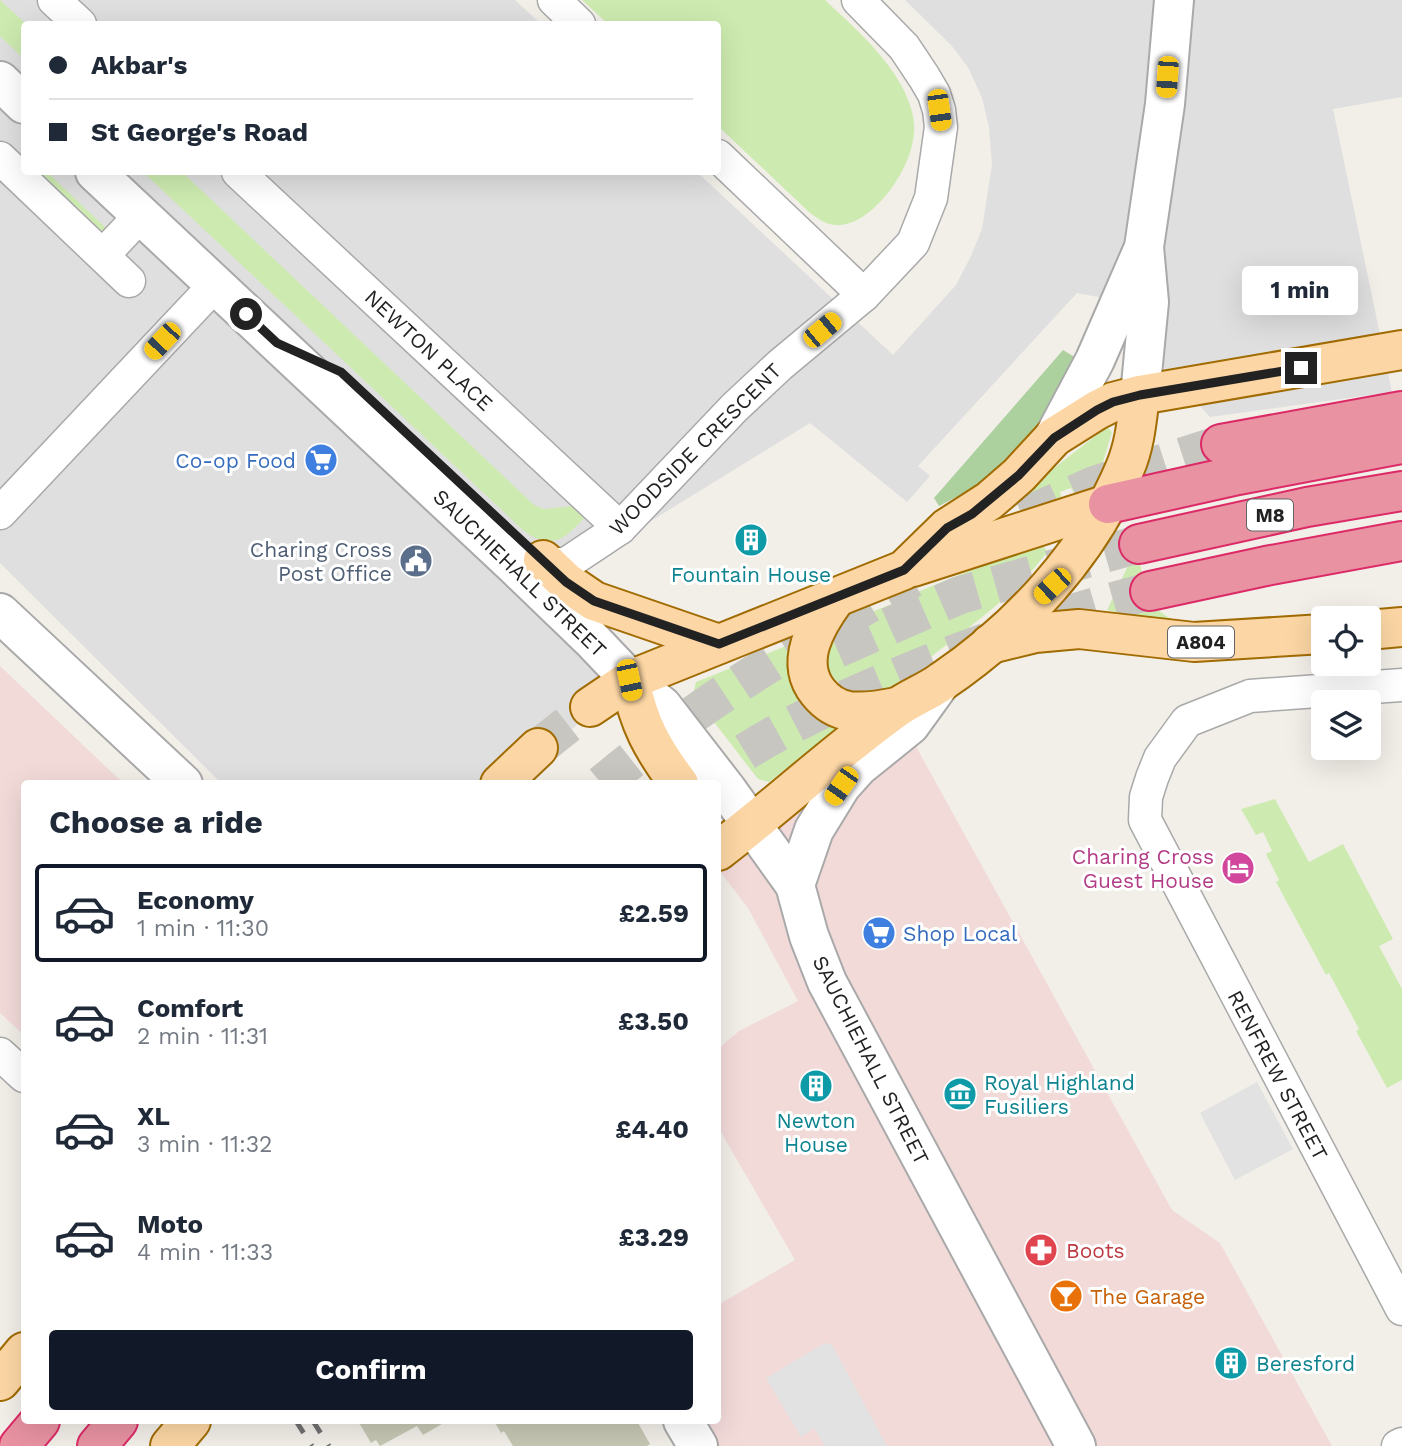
<!DOCTYPE html>
<html lang="en">
<head>
<meta charset="utf-8">
<style>
  body { margin:0; font-family:"Work Sans",sans-serif; background:#f2f2f3; color:#1f2937; height:100vh; display:flex; flex-direction:column; font-size:26px; white-space:nowrap }
  * { box-sizing:border-box; margin:0 }
  p { font-size:23px; color:#747a83 }
  .icon { flex:none; width:38px; height:38px; fill:none; stroke:currentColor; stroke-width:2; stroke-linecap:round; stroke-linejoin:round }
  .map { position:relative; flex:1; overflow:hidden }
  .details { position:absolute; left:21px; top:780px; width:700px; height:644px; display:flex; flex-direction:column; background:#fff; border-radius:7px; box-shadow:0 7px 28px #0002 }
  .details>* { flex:none }
  .hud { position:absolute; left:21px; top:21px; width:700px; height:154px; border-radius:7px; box-shadow:0 7px 28px #0002; display:grid; align-content:center; height:154px; padding:0 28px; background:#fff }
  .buttons { position:absolute; left:1311px; top:606px; display:grid; gap:14px }
  .buttons a { display:grid; place-items:center; width:70px; height:70px; border-radius:7px; background:#fff; box-shadow:0 7px 28px #0002; font-size:35px }
  .end { position:absolute; width:32px; height:32px; margin:-16px; border:9px solid #222; background:#fff; box-shadow:0 0 0 4px #fff }
  .from { border-radius:50% }
  .bubble { position:absolute; height:49px; border-radius:7px; background:#fff; box-shadow:0 7px 28px #0002; font-size:23px; font-weight:700; line-height:49px; text-align:center }
  .car { position:absolute; width:21px; height:42px; margin:-21px -10px; border-radius:9px; box-shadow:0 0 5px 2px #0007; background:linear-gradient(#f5c518 24%,#345 0 40%,#f5c518 0 76%,#345 0 86%,#f5c518 0) }
  .hud b { display:flex; align-items:center; gap:24px; height:66px; font-size:26px }
  .hud b+b { border-top:2px solid #e0e1e3 }
  .hud i { width:18px; height:18px; background:#1f2937 }
  ul { padding:0; list-style:none }
  li { display:flex; align-items:center; gap:21px; height:98px; margin:0 14px 10px; padding:0 14px; border:4px solid transparent; border-radius:7px }
  li div { flex:1 }
  li b { display:block; font-size:26px }
  li em { font-style:normal; font-weight:700 }
  li.active { border-color:#111827 }
  li>.icon { width:63px; height:63px; stroke-width:1.5 }
  h2 { padding:0 28px; font-size:32px; line-height:84px }
  .action { display:flex; gap:14px; margin-top:auto; padding:14px 28px }
  .action a { flex:1; height:80px; border-radius:7px; background:#111827; color:#fff; font-size:28px; font-weight:700; line-height:80px; text-align:center }
  .map>svg:first-child { display:block }
  .residential { fill:#e0dfdf }
  .commercial { fill:#f2dad9 }
  .construction { fill:#c7c7b4 }
  .grass { fill:#cdebb0 }
  .forest { fill:#add19e }
  .parking { fill:#e2e2e2 }
  .lines { fill:none; stroke-linecap:round; stroke-linejoin:round }
  .primary-tunnel { stroke:#c8c6c1; stroke-width:38; stroke-dasharray:38 19; stroke-linecap:butt }
  .motorway-tunnel { stroke:#c8c6c1; stroke-width:38; stroke-dasharray:38 19; stroke-linecap:butt }
  .minor-casing { stroke:#a9a9a9; stroke-width:35 }
  .tertiary-casing { stroke:#a9a9a9; stroke-width:42 }
  .primary-casing { stroke:#a06b00; stroke-width:42 }
  .motorway-casing { stroke:#dc2a67; stroke-width:42 }
  .minor { stroke:#fff; stroke-width:32 }
  .tertiary { stroke:#fff; stroke-width:38 }
  .primary { stroke:#fcd6a4; stroke-width:38 }
  .motorway { stroke:#e892a2; stroke-width:38 }
  .rail { stroke:#707070; stroke-width:5; stroke-dasharray:14 14; stroke-linecap:butt }
  .route { stroke:#222; stroke-width:9 }
  .labels { text-anchor:middle; dominant-baseline:central; stroke-width:6; stroke-linejoin:round; paint-order:stroke }
  .shield { fill:#fff; stroke:#646464; stroke-width:2 }
  .shield-label { font-size:19px; font-weight:bold; fill:#222 }
  .street-label { font-size:21px; fill:#222; stroke:#fff }
  .shop-label { font-size:21px; fill:#366cbe; stroke:#fff; text-anchor:end }
  .service-label { font-size:21px; fill:#4e5e75; stroke:#fff; text-anchor:end }
  .culture-label { font-size:21px; fill:#0d838f; stroke:#fff }
  .hotel-label { font-size:21px; fill:#b23c85; stroke:#fff; text-anchor:end }
  .health-label { font-size:21px; fill:#be3a42; stroke:#fff; text-anchor:start }
  .food-label { font-size:21px; fill:#c56008; stroke:#fff; text-anchor:start }
</style>
</head>
<body>
<div class="map">
<svg width="1402" height="1446" viewBox="0 0 1402 1446">
  <rect width="100%" height="100%" fill="#f2efe9"/>
  <!-- residential -->
  <polygon class="residential" points="0,0 515,0 541,24 24,24 24,172 697,172 893,355 956,285 971,256 982,229 992,164 989,127 982,98 969,69 952,46 905,0 1402,0 1402,97 1333,109 1392,392 1210,417 1098,297 1077,293 918,466 930,476 907,502 810,423 638,529 514,565 630,680 507,784 222,784 0,563"/>
  <!-- commercial -->
  <g class="commercial">
    <polygon points="0,666 124,784 24,784 24,1035 0,1013"/>
    <polygon points="898,714 1172,1210 1220,1243 1332,1446 698,1446 683,1421 718,1421 718,1305 795,1260 718,1127 718,1049 739,1031 798,1001 748,908 718,869"/>
  </g>
  <!-- construction -->
  <g class="construction">
    <polygon points="358,1421 447,1421 423,1435 417,1426 380,1446 376,1440 371,1443"/>
    <polygon points="494,1421 637,1421 650,1444 647,1446 513,1446 504,1431 501,1433"/>
  </g>
  <!-- grass -->
  <g class="grass">
    <polygon points="0,0 26,24 24,24 24,59 0,36"/>
    <path d="M582 0H825C857 30 898 65 911 108 915 121 915 133 912 145 906 176 866 234 829 224 822 222 816 217 810 213L718 126V24H608Z"/>
    <polygon points="27,172 47,172 108,230 101,233"/>
    <path d="M143 172H182L534 505 544 509 574 506 590 512C569 534 555 554 524 531Z"/>
    <polygon points="1107,427 1112,432 1102,465 1092,486 1073,492 1071,488 1060,492 1061,497 1043,503 1040,499 1029,502 1030,507 1024,509 1019,504 1054,468"/>
    <path d="M1043 545 1047 552C1018 592 976 622 937 652 921 665 905 681 885 689 847 705 807 667 839 633 852 619 872 612 889 605 939 581 991 563 1043 545Z"/>
    <path d="M1135 551 1138 552C1143 577 1146 608 1172 619L1171 624 1107 610Z"/>
    <polygon points="791,644 839,727 769,782 758,779 693,695 696,682"/>
    <polygon points="1275,799 1309,862 1343,844 1393,939 1379,946 1402,989 1402,1080 1387,1088 1356,1031 1359,1029 1329,973 1326,975 1276,882 1279,880 1266,854 1272,851 1263,832 1256,835 1241,809"/>
  </g>
  <!-- forest -->
  <polygon class="forest" points="1063,350 1083,362 1061,399 995,470 974,488 939,506 934,498"/>
  <!-- parking -->
  <g class="parking">
    <polygon points="1257,1082 1293,1149 1235,1180 1200,1113"/>
    <polygon points="825,1343 832,1345 887,1446 825,1446 814,1428 801,1437 766,1378"/>
  </g>
  <g class="lines">
    <!-- primary-tunnel -->
    <polyline class="primary-tunnel" points="538,748 590,707"/>
    <!-- motorway-tunnel -->
    <g class="motorway-tunnel">
      <polyline points="1023,517 1094,485 1221,444"/>
      <polyline points="837,649 960,595 1139,544"/>
      <path d="M602 784C699 703 803 642 912 579"/>
      <path d="M698 784C755 741 818 710 884 682 970 645 1059 615 1150 591"/>
    </g>
    <defs>
      <g id="minor">
        <polyline points="54,0 80,24"/>
        <polyline points="554,0 579,24"/>
        <polyline points="718,156 864,295"/>
        <polyline points="0,158 129,281"/>
        <polyline points="238,172 620,528"/>
        <polyline points="103,255 141,215"/>
        <polyline points="0,513 215,285"/>
        <polyline points="543,560 555,564 566,564 620,528 734,408 780,365 864,295 913,243 931,198 941,127 939,110 934,94 924,77 904,47 858,0"/>
        <polyline points="1402,685 1250,696 1187,721 1160,758 1152,778 1146,797 1145,820 1402,1309"/>
        <polyline points="0,1054 24,1076"/>
        <polyline points="1398,1446 1402,1444"/>
      </g>
      <g id="tertiary">
        <polyline points="0,81 24,104"/>
        <polyline points="95,172 514,565 591,639 630,680 662,706 727,790 795,885 809,936 827,982 1076,1446"/>
        <polyline points="1140,395 1149,302 1144,247 1165,104 1174,0"/>
        <polyline points="1054,437 1095,360 1142,252"/>
        <polyline points="0,613 183,784"/>
        <polyline points="795,885 814,830 841,786 858,767 910,725 941,682"/>
        <polyline points="683,1421 698,1446"/>
      </g>
      <g id="primary">
        <polyline points="543,560 566,582 594,601 719,644"/>
        <polyline points="913,567 1108,504"/>
        <path d="M835 599C816 625 794 662 818 692 826 702 836 709 849 711 865 713 882 710 897 707"/>
        <polyline points="1368,630 1402,627"/>
        <polyline points="990,644 1035,633 1079,629 1194,642 1323,634"/>
        <path d="M630 680C639 724 652 748 679 784"/>
        <polyline points="590,707 630,680 904,570 947,528 989,501 1019,475 1054,437 1097,410 1113,402 1140,395 1402,350"/>
        <polyline points="500,784 538,748"/>
        <path d="M718 851C778 805 834 753 895 709 910 698 927 692 941 682 1018 630 1089 554 1125 468 1135 445 1137 419 1140 395"/>
        <polyline points="0,1381 24,1352"/>
        <polyline points="170,1446 191,1421"/>
      </g>
      <g id="motorway">
        <polyline points="1221,444 1402,411"/>
        <polyline points="1108,504 1238,475 1402,444"/>
        <polyline points="1139,544 1307,507 1402,491"/>
        <polyline points="1150,591 1266,566 1402,541"/>
        <polyline points="19,1446 40,1421"/>
        <polyline points="97,1446 118,1421"/>
      </g>
    </defs>
    <!-- minor casing -->
    <use href="#minor" class="minor-casing"/>
    <!-- tertiary casing -->
    <use href="#tertiary" class="tertiary-casing"/>
    <!-- primary casing -->
    <use href="#primary" class="primary-casing"/>
    <!-- motorway casing -->
    <use href="#motorway" class="motorway-casing"/>
    <!-- minor -->
    <use href="#minor" class="minor"/>
    <!-- tertiary -->
    <use href="#tertiary" class="tertiary"/>
    <!-- primary -->
    <use href="#primary" class="primary"/>
    <!-- motorway -->
    <use href="#motorway" class="motorway"/>
    <!-- rail -->
    <g class="rail">
      <polyline points="296,1421 312,1446"/>
      <polyline points="313,1421 329,1446"/>
    </g>
  </g>
  <g class="lines">
    <!-- route -->
    <polyline class="route" points="246,314 277,343 341,372 566,582 594,601 719,644 904,570 947,528 972,514 1019,475 1054,438 1097,410 1113,402 1140,395 1301,368"/>
  </g>
  <!-- icons -->
  <defs>
    <symbol id="supermarket-disc" viewBox="-11 -11 22 22"><circle r="9.5" fill="#3f7fe0" stroke="#fff"/><path d="M-6-5.5h2.5l.6 2H6L4.5 2H-2.5L-4.4-4H-6ZM-1.5 3.2a1.3 1.3 0 1 0 .1 0ZM3 3.2a1.3 1.3 0 1 0 .1 0Z" fill="#fff"/></symbol>
    <symbol id="building-disc" viewBox="-11 -11 22 22"><circle r="9.5" fill="#0f9aa8" stroke="#fff"/><path d="M-4-6H4V6H1V3H-1V6H-4ZM-2.5-4.3h1.7v1.8h-1.7ZM.8-4.3h1.7v1.8H.8ZM-2.5-1h1.7V.8h-1.7ZM.8-1h1.7V.8H.8Z" fill="#fff"/></symbol>
    <symbol id="civic-disc" viewBox="-11 -11 22 22"><circle r="9.5" fill="#5c6f8a" stroke="#fff"/><path d="M-.6-6.5H3V-4.5H.6V-3L4-1V1h2V6H-6V1h2V-1L-.6-3ZM-1.2 2.5V6h2.4V2.5Z" fill="#fff"/></symbol>
    <symbol id="hotel-disc" viewBox="-11 -11 22 22"><circle r="9.5" fill="#d1479c" stroke="#fff"/><path d="M-6-4.5h1.5V1H6V5H4.5V3h-9V5H-6ZM-4 0a1.8 1.8 0 1 1 3.6 0ZM.5 0V-2.5h3Q6-2.5 6 0Z" fill="#fff"/></symbol>
    <symbol id="museum-disc" viewBox="-11 -11 22 22"><circle r="9.5" fill="#0f9aa8" stroke="#fff"/><path d="M0-6L6-3V-2H-6V-3ZM-5-1h2V3h-2ZM-1-1h2V3h-2ZM3-1h2V3H3ZM-6 4H6V6H-6Z" fill="#fff"/></symbol>
    <symbol id="pharmacy-disc" viewBox="-11 -11 22 22"><circle r="9.5" fill="#e0444e" stroke="#fff"/><path d="M-2-6h4v4h4v4h-4v4h-4v-4h-4v-4h4Z" fill="#fff"/></symbol>
    <symbol id="bar-disc" viewBox="-11 -11 22 22"><circle r="9.5" fill="#e8710a" stroke="#fff"/><path d="M-6-5H6L.8 .8V4.5H3.5V6h-7V4.5H-.8V.8Z" fill="#fff"/></symbol>
  </defs>
  <g fill-rule="evenodd">
    <use href="#supermarket-disc" x="302" y="441" width="38" height="38"/>
    <use href="#building-disc" x="732" y="521" width="38" height="38"/>
    <use href="#civic-disc" x="397" y="542" width="38" height="38"/>
    <use href="#hotel-disc" x="1219" y="849" width="38" height="38"/>
    <use href="#supermarket-disc" x="860" y="914" width="38" height="38"/>
    <use href="#building-disc" x="797" y="1067" width="38" height="38"/>
    <use href="#museum-disc" x="941" y="1075" width="38" height="38"/>
    <use href="#pharmacy-disc" x="1022" y="1231" width="38" height="38"/>
    <use href="#bar-disc" x="1047" y="1277" width="38" height="38"/>
    <use href="#building-disc" x="1212" y="1344" width="38" height="38"/>
  </g>
  <g class="labels">
    <!-- shield labels -->
    <g class="shield">
      <rect x="1247" y="499.5" width="46" height="31" rx="5"/>
      <rect x="1168" y="626.5" width="66" height="31" rx="5"/>
    </g>
    <g class="shield-label">
      <text x="1270" y="515">M8</text>
      <text x="1201" y="642">A804</text>
    </g>
    <!-- street labels -->
    <g class="street-label">
      <text transform="translate(429 350) rotate(43)">NEWTON PLACE</text>
      <text transform="translate(695 449) rotate(-45)">WOODSIDE CRESCENT</text>
      <text transform="translate(520 573) rotate(44)">SAUCHIEHALL STREET</text>
      <text transform="translate(871 1060) rotate(63)">SAUCHIEHALL STREET</text>
      <text transform="translate(1278 1075) rotate(62)">RENFREW STREET</text>
    </g>
    <!-- shop labels -->
    <g class="shop-label">
      <text x="296" y="460">Co-op Food</text>
      <text x="903" y="933" text-anchor="start">Shop Local</text>
    </g>
    <!-- service labels -->
    <g class="service-label">
      <text x="392" y="549">Charing Cross<tspan x="392" dy="24">Post Office</tspan></text>
    </g>
    <!-- culture labels -->
    <g class="culture-label">
      <text x="751" y="574">Fountain House</text>
      <text x="984" y="1082" text-anchor="start">Royal Highland<tspan x="984" dy="24">Fusiliers</tspan></text>
      <text x="816" y="1120">Newton<tspan x="816" dy="24">House</tspan></text>
      <text x="1256" y="1363" text-anchor="start">Beresford</text>
    </g>
    <!-- hotel labels -->
    <g class="hotel-label">
      <text x="1214" y="856">Charing Cross<tspan x="1214" dy="24">Guest House</tspan></text>
    </g>
    <!-- health labels -->
    <g class="health-label">
      <text x="1066" y="1250">Boots</text>
    </g>
    <!-- food labels -->
    <g class="food-label">
      <text x="1090" y="1296">The Garage</text>
    </g>
  </g>
</svg>
<div class="buttons">
<a><svg class="icon" aria-label="locate" viewBox="0 0 24 24"><circle cx="12" cy="12" r="6"/><path d="M12 2v4M12 18v4M2 12h4M18 12h4"/></svg></a>
<a><svg class="icon" aria-label="layers" viewBox="0 0 24 24"><path d="M12 4l9 5-9 5-9-5zM3 14l9 5 9-5"/></svg></a>
</div>
<i class="end from" style="left:246px;top:314px"></i>
<i class="end" style="left:1301px;top:368px"></i>
<div class="bubble" style="left:1242px;top:266px;width:116px">1 min</div>
<i class="car" style="left:1167px;top:77px;rotate:184deg"></i>
<i class="car" style="left:939px;top:110px;rotate:172deg"></i>
<i class="car" style="left:822px;top:330px;rotate:50deg"></i>
<i class="car" style="left:162px;top:341px;rotate:223deg"></i>
<i class="car" style="left:1052px;top:586px;rotate:227deg"></i>
<i class="car" style="left:629px;top:680px;rotate:168deg"></i>
<i class="car" style="left:841px;top:786px;rotate:215deg"></i>
<div class="hud">
<b><i class="from"></i>Akbar's</b>
<b><i></i>St George's Road</b>
</div>
<section class="details">
<h2>Choose a ride</h2>
<ul>
<li class="active"><svg class="icon" aria-label="car" viewBox="0 0 24 24"><path d="M5 17H2v-5l4-1 3-4h7l3 4 3 1v5h-3M9 17h6M6 11h13"/><circle cx="7" cy="17" r="2"/><circle cx="17" cy="17" r="2"/></svg><div><b>Economy</b><p>1 min · 11:30</p></div><em>£2.59</em></li>
<li><svg class="icon" aria-label="car" viewBox="0 0 24 24"><path d="M5 17H2v-5l4-1 3-4h7l3 4 3 1v5h-3M9 17h6M6 11h13"/><circle cx="7" cy="17" r="2"/><circle cx="17" cy="17" r="2"/></svg><div><b>Comfort</b><p>2 min · 11:31</p></div><em>£3.50</em></li>
<li><svg class="icon" aria-label="car" viewBox="0 0 24 24"><path d="M5 17H2v-5l4-1 3-4h7l3 4 3 1v5h-3M9 17h6M6 11h13"/><circle cx="7" cy="17" r="2"/><circle cx="17" cy="17" r="2"/></svg><div><b>XL</b><p>3 min · 11:32</p></div><em>£4.40</em></li>
<li><svg class="icon" aria-label="car" viewBox="0 0 24 24"><path d="M5 17H2v-5l4-1 3-4h7l3 4 3 1v5h-3M9 17h6M6 11h13"/><circle cx="7" cy="17" r="2"/><circle cx="17" cy="17" r="2"/></svg><div><b>Moto</b><p>4 min · 11:33</p></div><em>£3.29</em></li>
</ul>
<div class="action"><a>Confirm</a></div>
</section>
</div>
</body>
</html>
